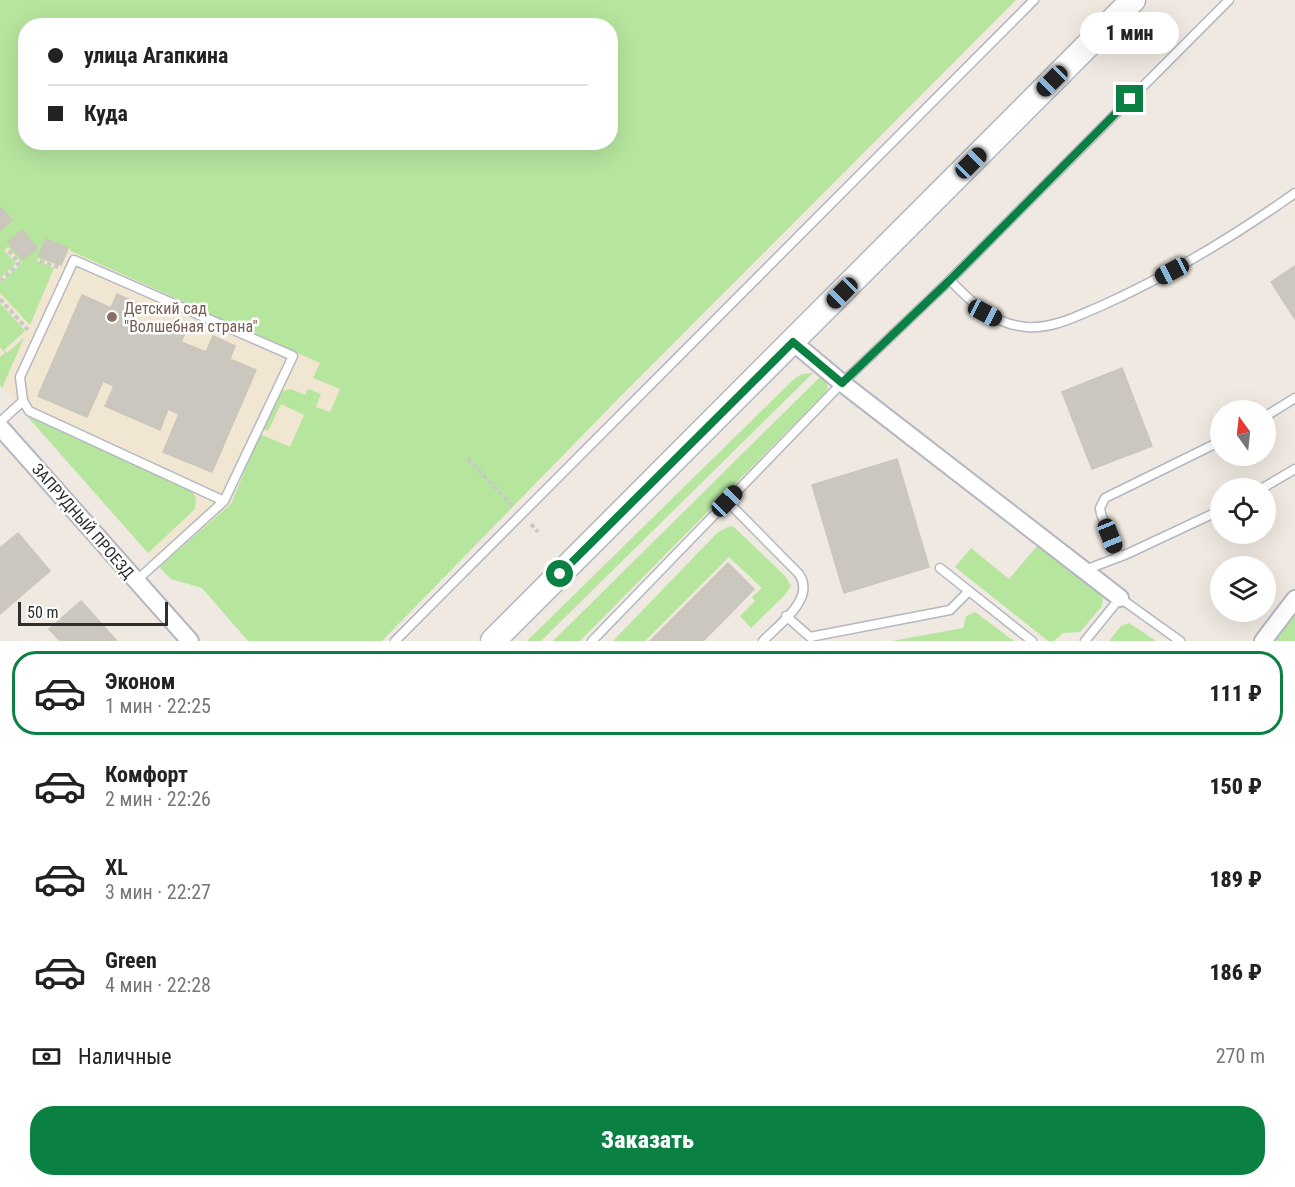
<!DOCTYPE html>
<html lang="ru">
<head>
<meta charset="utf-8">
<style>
  body { margin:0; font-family:"Roboto Condensed",sans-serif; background:#f2f2f2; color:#222; height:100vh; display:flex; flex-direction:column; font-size:22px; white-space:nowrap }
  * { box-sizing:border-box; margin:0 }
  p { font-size:20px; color:#767676 }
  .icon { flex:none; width:33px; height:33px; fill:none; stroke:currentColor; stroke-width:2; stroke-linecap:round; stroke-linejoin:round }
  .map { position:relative; height:641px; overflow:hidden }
  .drawer { display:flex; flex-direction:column; background:#fff; flex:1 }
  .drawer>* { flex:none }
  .hud { position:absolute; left:18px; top:18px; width:600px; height:132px; border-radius:24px; box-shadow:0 6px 24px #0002; display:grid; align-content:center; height:132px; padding:0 30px; background:#fff }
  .needle { width:39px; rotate:345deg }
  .buttons { position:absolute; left:1210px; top:400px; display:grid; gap:12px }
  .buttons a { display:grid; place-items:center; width:66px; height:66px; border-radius:50%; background:#fff; box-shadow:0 6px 24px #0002; font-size:30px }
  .scale { position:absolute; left:18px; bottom:15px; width:150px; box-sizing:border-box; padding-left:6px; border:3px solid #2e2e2e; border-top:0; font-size:16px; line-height:21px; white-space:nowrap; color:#2e2e2e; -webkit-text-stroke:4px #fff; paint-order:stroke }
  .end { position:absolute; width:27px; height:27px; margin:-14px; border:8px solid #0b8043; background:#fff; box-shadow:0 0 0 3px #fff }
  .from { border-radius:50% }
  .bubble { position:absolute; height:42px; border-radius:21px; background:#fff; box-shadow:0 6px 24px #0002; font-size:20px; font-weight:800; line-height:42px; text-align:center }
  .car { position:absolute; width:18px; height:36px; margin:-18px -9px; border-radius:8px; box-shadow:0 0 4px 2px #0007; background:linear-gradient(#222 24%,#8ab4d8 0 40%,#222 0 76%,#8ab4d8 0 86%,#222 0) }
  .hud b { display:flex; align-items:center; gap:21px; height:57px; font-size:22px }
  .hud b+b { border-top:2px solid #e0e0e0 }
  .hud i { width:15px; height:15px; background:#222 }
  ul { padding:10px 0 0; list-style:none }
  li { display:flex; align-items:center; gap:18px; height:84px; margin:0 12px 9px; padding:0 18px; border:3px solid transparent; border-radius:24px }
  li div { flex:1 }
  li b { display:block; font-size:22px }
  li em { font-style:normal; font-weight:800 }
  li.on { border-color:#0b8043 }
  li>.icon { width:54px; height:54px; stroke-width:1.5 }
  .pay { display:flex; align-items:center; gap:15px; height:66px; padding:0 30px; font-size:22px }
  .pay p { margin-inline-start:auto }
  .primary-button { display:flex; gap:12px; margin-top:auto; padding:12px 30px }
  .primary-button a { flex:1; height:69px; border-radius:24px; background:#0b8043; color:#fff; font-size:24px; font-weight:800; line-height:69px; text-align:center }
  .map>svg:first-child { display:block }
  .education { fill:#f0e6d1 }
  .green { fill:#b6e59e; fill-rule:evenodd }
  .building { fill:#cbc7bf; stroke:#cbc5ba; stroke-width:1.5 }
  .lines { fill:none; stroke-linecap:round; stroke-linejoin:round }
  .lane-casing { stroke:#b4b7c1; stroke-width:11 }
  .street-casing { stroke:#b4b7c1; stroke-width:20 }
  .secondary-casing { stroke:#b4b7c1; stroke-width:27 }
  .path { stroke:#c9c9c9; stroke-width:4; stroke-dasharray:4.5 3; stroke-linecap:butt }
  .lane { stroke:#fff; stroke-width:8 }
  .street { stroke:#fff; stroke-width:16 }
  .secondary { stroke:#fff; stroke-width:24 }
  .route { stroke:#0b8043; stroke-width:8 }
  .education-dot { fill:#8d6e63; stroke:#fff; stroke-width:2 }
  .labels { text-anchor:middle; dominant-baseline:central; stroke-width:5; stroke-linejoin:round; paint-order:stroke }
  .education-label { font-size:16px; fill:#785e54; stroke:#fff; text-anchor:start }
  .street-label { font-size:16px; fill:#2e2e2e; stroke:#fff }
</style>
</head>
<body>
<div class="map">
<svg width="1295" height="641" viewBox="0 0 1295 641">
  <rect width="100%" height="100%" fill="#efe9e1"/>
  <!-- education -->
  <polygon class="education" points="0,197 376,384 162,569 0,385"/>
  <!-- green -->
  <g class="green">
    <path d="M0 0H1016L612 405 382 641H248L202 588 171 579 159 567 231 504 260 434 290 447 304 415 281 404 268 431 262 428 279 392 291 389 305 395 308 389 321 394 316 407 330 412 340 389 313 378 320 363 71 251 69 248 61 266 38 258 37 261 54 268 30 325 0 293V283L22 263 8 247 4 250 16 263 0 278V231L12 220 0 207ZM26 26H610V142H26ZM22 230 37 248 23 259 8 242Z"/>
    <polygon points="0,303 25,331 4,350 7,353 24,338 2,388 0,385 0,357 5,353 0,347"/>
    <polygon points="813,373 541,641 527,641 794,379 802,374"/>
    <polygon points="820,377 826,381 828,387 825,393 580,641 553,641"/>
    <polygon points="27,416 191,490 196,498 195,509 148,553"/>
    <polygon points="730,526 735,528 786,577 791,586 784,596 751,628 740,616 755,601 752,597 762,588 729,557 645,641 613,641 718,532"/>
    <polygon points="1037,546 1096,591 1103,598 1102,606 1080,632 1063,633 1054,641 1048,641 955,567 971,548 1009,579"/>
    <polygon points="975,612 1014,641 892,641 963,628 966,616"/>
    <polygon points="1295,613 1295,641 1274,641"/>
    <polygon points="1129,623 1156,641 1109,641 1121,626"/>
  </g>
  <!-- building -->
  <g class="building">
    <polygon points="0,207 12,220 0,231"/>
    <polygon points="22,230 37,248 23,260 8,242"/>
    <polygon points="46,239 68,248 61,265 39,256"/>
    <polygon points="1295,266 1295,319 1271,282"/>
    <polygon points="117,294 136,303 130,319 162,333 166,323 186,331 181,342 206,352 213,336 235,346 230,359 256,370 212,472 163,452 179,414 168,409 160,430 105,406 114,386 103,381 87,417 38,396 82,295 111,308"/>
    <polygon points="1122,368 1152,446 1092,469 1062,392"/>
    <polygon points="897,459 929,567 844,593 812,485"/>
    <polygon points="18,533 50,571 0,614 0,548"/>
    <polygon points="728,563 754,589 731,613 703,641 650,641"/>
    <polygon points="81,601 117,641 60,641 49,629"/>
  </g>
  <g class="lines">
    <defs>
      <g id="lane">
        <path d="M950 280C972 303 993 324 1026 327 1053 329 1077 316 1101 306 1170 275 1233 237 1295 193"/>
        <polyline points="1266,416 1295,398"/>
        <polyline points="0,422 23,401"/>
        <polyline points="1261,489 1295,469"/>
        <path d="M727 501 799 574C816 599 779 624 763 641"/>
        <polyline points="1119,557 1101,514 1100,508 1105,498 1221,441"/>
        <polyline points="940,568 1032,641"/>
        <polyline points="1085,570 1127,554 1221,510"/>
        <polyline points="136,581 224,501 293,356 74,260 20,377 23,401 29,411 224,501"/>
        <polyline points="786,616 810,637 950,610 969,591"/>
        <polyline points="395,641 1034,0"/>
        <polyline points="592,641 842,383 950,280 1229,0"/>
        <polyline points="1085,641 1120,598 1180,641"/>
      </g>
      <g id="street">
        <polyline points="793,342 842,383 1120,598"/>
        <polyline points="0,427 190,641"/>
        <polyline points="1263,641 1295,599"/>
      </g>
      <polyline id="secondary" points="493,641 1133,0"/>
    </defs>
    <!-- lane casing -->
    <use href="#lane" class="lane-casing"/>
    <!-- street casing -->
    <use href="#street" class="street-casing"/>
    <!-- secondary casing -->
    <use href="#secondary" class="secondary-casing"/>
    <!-- path -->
    <g class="path">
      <polyline points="40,261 58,267"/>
      <polyline points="0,281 19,263 8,250"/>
      <polyline points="0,299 28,330"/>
      <polyline points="468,459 513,506"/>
      <polyline points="531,524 538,532"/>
    </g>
    <!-- lane -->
    <use href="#lane" class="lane"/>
    <!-- street -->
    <use href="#street" class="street"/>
    <!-- secondary -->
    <use href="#secondary" class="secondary"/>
  </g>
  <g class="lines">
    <!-- route -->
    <polyline class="route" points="560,574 793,342 842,383 950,280 1130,99"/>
  </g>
  <!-- markers -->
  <circle class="education-dot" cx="112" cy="317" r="6"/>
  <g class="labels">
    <!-- education labels -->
    <g class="education-label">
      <text x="124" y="308">Детский сад<tspan x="124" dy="18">"Волшебная страна"</tspan></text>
    </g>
    <!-- street labels -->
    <g class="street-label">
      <text transform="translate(83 521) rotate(49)">ЗАПРУДНЫЙ ПРОЕЗД</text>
    </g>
  </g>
</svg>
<div class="buttons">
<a><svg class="needle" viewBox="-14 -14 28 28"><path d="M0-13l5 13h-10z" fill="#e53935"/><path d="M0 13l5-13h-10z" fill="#767676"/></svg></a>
<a><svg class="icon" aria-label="locate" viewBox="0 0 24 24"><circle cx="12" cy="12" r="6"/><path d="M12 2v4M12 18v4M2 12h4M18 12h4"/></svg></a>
<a><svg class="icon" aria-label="layers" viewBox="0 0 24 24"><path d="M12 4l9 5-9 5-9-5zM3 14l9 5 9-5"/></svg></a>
</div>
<div class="scale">50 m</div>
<i class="end from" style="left:560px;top:574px"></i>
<i class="end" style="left:1130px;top:99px"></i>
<div class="bubble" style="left:1080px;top:12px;width:99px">1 мин</div>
<i class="car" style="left:1052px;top:81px;rotate:225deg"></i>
<i class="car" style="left:971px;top:163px;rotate:45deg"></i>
<i class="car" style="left:1172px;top:271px;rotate:242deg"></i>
<i class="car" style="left:842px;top:293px;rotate:225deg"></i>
<i class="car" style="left:985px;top:313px;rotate:118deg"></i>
<i class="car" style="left:727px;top:501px;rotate:44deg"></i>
<i class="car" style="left:1110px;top:536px;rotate:158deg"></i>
<div class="hud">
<b><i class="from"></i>улица Агапкина</b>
<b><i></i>Куда</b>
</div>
</div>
<section class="drawer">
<ul>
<li class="on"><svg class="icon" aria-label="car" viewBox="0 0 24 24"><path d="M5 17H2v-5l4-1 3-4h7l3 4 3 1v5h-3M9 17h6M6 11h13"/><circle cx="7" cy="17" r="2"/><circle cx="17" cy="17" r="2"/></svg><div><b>Эконом</b><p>1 мин · 22:25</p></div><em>111 ₽</em></li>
<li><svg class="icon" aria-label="car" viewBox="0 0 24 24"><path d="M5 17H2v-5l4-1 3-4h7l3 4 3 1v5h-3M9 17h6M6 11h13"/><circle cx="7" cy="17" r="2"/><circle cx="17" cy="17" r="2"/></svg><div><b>Комфорт</b><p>2 мин · 22:26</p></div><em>150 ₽</em></li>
<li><svg class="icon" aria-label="car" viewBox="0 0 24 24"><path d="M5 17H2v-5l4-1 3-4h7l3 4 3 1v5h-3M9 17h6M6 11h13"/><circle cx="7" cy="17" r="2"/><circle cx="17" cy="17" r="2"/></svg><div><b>XL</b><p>3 мин · 22:27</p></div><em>189 ₽</em></li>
<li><svg class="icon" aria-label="car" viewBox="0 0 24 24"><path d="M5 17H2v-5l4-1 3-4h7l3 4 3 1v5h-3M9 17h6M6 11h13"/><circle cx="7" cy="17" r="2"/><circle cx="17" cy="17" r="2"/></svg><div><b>Green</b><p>4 мин · 22:28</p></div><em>186 ₽</em></li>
</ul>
<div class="pay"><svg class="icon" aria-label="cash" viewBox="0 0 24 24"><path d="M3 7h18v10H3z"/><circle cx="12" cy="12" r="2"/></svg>Наличные<p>270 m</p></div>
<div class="primary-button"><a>Заказать</a></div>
</section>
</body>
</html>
